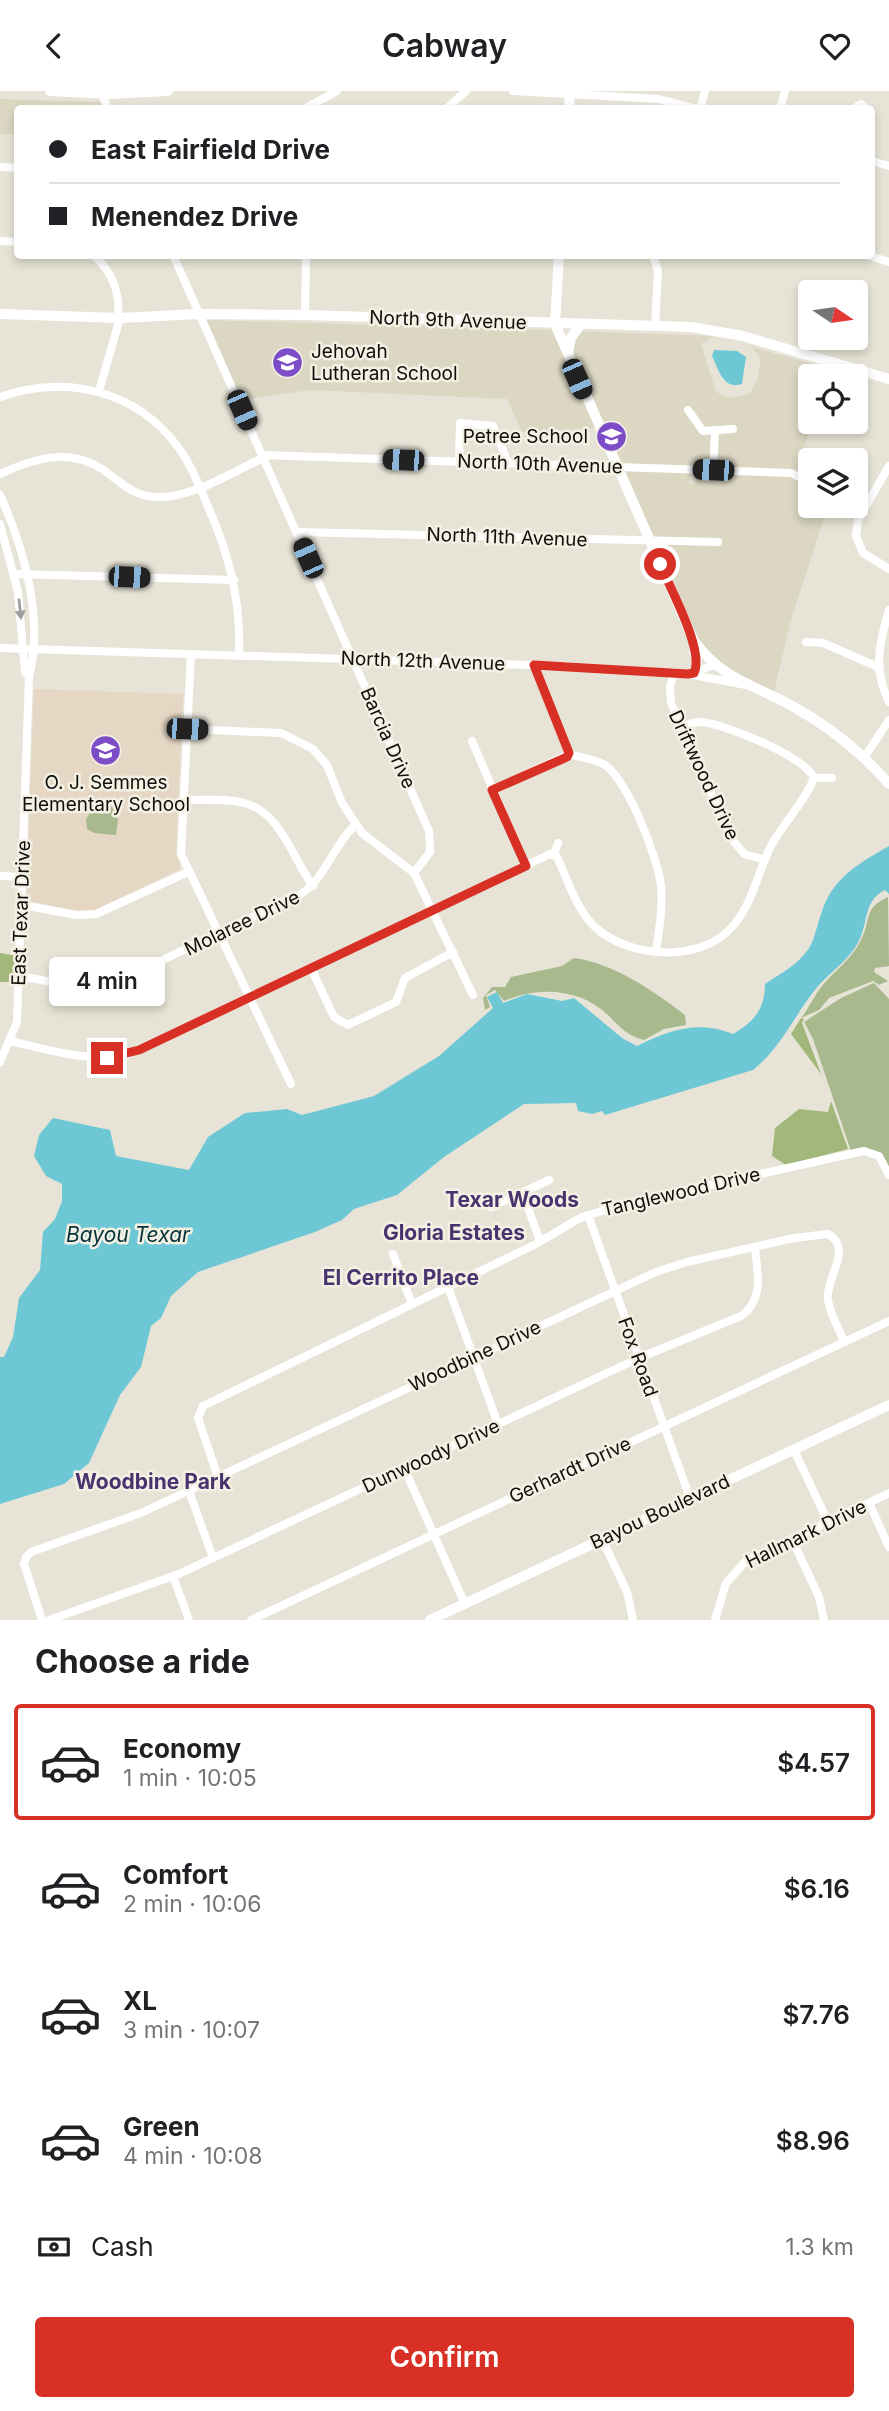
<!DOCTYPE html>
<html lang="en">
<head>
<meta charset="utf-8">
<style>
  body { margin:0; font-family:Inter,sans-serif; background:#f6f6f6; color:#202124; height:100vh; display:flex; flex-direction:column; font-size:26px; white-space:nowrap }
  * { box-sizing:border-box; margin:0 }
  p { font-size:23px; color:#757577 }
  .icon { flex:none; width:38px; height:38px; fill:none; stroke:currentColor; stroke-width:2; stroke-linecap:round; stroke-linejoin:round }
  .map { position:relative; height:1529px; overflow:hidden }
  .drawer { display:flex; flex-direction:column; background:#fff; flex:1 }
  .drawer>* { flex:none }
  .guide { position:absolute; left:14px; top:14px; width:861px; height:154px; border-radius:7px; box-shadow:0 4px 10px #0003; display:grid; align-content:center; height:154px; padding:0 35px; background:#fff }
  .needle { width:46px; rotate:103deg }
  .controls { position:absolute; left:798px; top:189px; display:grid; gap:14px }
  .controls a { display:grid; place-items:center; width:70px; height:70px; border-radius:7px; background:#fff; box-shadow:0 4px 10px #0003; font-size:35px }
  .end { position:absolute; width:32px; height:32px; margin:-16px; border:9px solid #d93025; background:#fff; box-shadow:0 0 0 4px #fff }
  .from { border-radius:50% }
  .bubble { position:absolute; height:49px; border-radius:7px; background:#fff; box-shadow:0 4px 10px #0003; font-size:23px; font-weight:600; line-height:49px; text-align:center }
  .car { position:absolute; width:21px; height:42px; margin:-21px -10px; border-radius:9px; box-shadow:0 0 5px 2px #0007; background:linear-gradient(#222 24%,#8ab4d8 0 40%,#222 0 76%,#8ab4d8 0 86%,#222 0) }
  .guide b { display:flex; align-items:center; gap:24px; height:66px; font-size:26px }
  .guide b+b { border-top:2px solid #e0e0e0 }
  .guide i { width:18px; height:18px; background:#202124 }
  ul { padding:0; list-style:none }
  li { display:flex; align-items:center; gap:21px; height:116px; margin:0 14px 10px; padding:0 21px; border:4px solid transparent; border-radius:7px }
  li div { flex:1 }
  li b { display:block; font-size:26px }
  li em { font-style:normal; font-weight:600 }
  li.on { border-color:#d93025 }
  li>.icon { width:63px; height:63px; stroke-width:1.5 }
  h2 { padding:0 35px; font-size:32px; line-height:84px }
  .pay { display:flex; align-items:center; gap:18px; height:77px; padding:0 35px; font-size:26px }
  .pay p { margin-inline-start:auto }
  .action { display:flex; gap:14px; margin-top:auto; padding:14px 35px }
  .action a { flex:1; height:80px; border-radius:7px; background:#d93025; color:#fff; font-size:28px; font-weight:600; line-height:80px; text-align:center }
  header { display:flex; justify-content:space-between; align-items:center; height:91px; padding:0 35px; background:#fff; font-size:32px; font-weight:600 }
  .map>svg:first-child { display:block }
  .built { fill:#dcd7c3; fill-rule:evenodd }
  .education { fill:#e5d7c4 }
  .green { fill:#a8b98e }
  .forest { fill:#a1b87a }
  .water { fill:#6dc7d5 }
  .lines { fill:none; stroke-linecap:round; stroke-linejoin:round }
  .minor { stroke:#fff; stroke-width:8 }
  .major { stroke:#fff; stroke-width:10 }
  .oneway { fill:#9f9f9d }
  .route { stroke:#d93025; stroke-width:9 }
  .labels { text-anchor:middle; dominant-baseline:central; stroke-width:5; stroke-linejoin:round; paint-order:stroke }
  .street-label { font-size:19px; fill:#0f0e0a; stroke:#f4f1e4 }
  .poi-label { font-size:19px; fill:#0f0e0a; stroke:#f4f1e4; text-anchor:start }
  .neighbourhood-label { font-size:21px; font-weight:bold; fill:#48336e; stroke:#f4f1e4 }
  .water-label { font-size:21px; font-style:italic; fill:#06343a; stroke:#f4f1e4 }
</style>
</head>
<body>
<header><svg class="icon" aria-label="back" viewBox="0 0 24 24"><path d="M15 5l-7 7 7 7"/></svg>Cabway<svg class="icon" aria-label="heart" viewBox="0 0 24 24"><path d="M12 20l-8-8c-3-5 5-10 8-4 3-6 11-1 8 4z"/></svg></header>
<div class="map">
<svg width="889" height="1529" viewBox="0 0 889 1529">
  <rect width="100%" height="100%" fill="#e7e4d7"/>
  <!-- built -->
  <g class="built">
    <polygon points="0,8 102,11 105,17 18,18 17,43 0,43"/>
    <polygon points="207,229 554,239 596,337 522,341 507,308 310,299 242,309"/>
    <path d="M579 240 713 245 831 278 829 285H810V331H813L801 364 822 369H810V415H828L790 532 774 601 727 581 701 555 654 454H720L652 449 621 379 690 381 689 392 695 393 696 381 802 385 716 376 717 343 737 338 734 334 706 338 701 335 695 320 687 315 685 320 690 323 698 340 711 343 710 376 619 374 571 266 572 255ZM713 245 751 256 761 268 757 290 749 303 730 307 716 301 701 253Z"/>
  </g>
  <!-- education -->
  <polygon class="education" points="34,598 183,603 176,762 181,778 95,819 77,820 26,809"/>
  <!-- green -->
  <g class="green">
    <polygon points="95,715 112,716 118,729 116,744 94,742 87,738 86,728"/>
    <path d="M888 806 889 875 875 877 874 881 888 890 879 894 873 890 829 907 819 919 801 927C809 917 814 905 822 895 835 879 852 868 861 849 872 828 862 818 888 806Z"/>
    <path d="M574 867C615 873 652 899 685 924L686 934 664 938 644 949C626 944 621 937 608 924 580 897 538 895 504 910L495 899 486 904 490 916 485 919 483 907 492 896H505L511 886 562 875Z"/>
    <polygon points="874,892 889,908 889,1084 879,1065 852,1063 813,948 804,931 841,907"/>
  </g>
  <!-- forest -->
  <g class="forest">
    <polygon points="0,862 17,865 16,891 0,891"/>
    <polygon points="801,927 804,928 802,932 828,1001 821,983 791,943"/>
    <polygon points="831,1010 848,1058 786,1074 772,1065 775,1037 799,1018 828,1021"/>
  </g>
  <!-- water -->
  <g class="water">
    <path d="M714 259 737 260 746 266 742 293C723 299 719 279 712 265Z"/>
    <path d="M889 755V803L885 799C865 809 868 827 861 845 853 866 834 878 819 894 795 922 783 955 753 979L605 1024 602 1020 592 1023 578 1020 576 1012 524 1013 444 1066 397 1104 354 1118 342 1129 315 1141 198 1181 171 1205 161 1227 151 1235 141 1276 120 1304 89 1372 64 1393 0 1413V1266H4L13 1246 19 1207 40 1179 43 1141 55 1128 62 1110V1093L46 1085 34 1065 39 1044 53 1027 110 1039 116 1065 189 1079 208 1046 245 1022 287 1018 302 1024 374 1005 439 965 493 917 487 906 497 901 503 912 527 903 562 910 574 907 622 947 637 955C670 939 698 929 733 943 754 931 765 918 765 893 783 881 805 870 813 849 820 829 822 811 836 794 852 775 869 767 889 755Z"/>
  </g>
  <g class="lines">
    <!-- minor -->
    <g class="minor">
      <polyline points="513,0 659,8 697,18"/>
      <polyline points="102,3 108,18"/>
      <polyline points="304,18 337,0"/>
      <polyline points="446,18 466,0"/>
      <polyline points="700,18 705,0"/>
      <polyline points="780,18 785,0"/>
      <polyline points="853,18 861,13 867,18"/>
      <polyline points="872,70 889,75"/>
      <polyline points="0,76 18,77"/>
      <polyline points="0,150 18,151"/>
      <path d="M93 164C113 181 120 201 118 226"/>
      <polyline points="173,164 429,740 430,761 414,782"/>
      <polyline points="653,164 658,181 655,235"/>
      <polyline points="867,164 889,171"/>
      <polyline points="305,224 306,164"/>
      <polyline points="99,300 120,227"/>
      <path d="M0 306C65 283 136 299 178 356 192 375 200 397 209 418 230 466 241 512 239 564"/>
      <polyline points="688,319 703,340 733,338"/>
      <polyline points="262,364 791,382 799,386"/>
      <polyline points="459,370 460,332 493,335 508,372"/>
      <polyline points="889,375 858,429 856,445 863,462 889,478"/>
      <polyline points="713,379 715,341"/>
      <path d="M0 383C33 368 68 356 102 378 121 391 133 406 158 406 193 407 232 381 263 367"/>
      <path d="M0 404C24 457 44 528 29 586L17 931 0 971"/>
      <polyline points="0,433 18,501 25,581 29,586"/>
      <polyline points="297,441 718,451"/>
      <polyline points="15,483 234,489"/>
      <path d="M889 519C879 553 873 578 889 611"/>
      <polyline points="694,550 693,561 698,571 694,582"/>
      <polyline points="806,551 823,552 878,576"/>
      <polyline points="0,557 563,575 688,583 714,574"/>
      <polyline points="191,563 181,763 291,993"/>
      <polyline points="534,574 569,663"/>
      <polyline points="674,581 670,596 671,612 731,747 744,763 765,769"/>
      <polyline points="688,583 746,594"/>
      <path d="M681 636C688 633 695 631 702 631 727 634 804 665 814 687"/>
      <polyline points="187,638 281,642 313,658 327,674 342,712 362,742 414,782 473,904"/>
      <polyline points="472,650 526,775"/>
      <path d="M569 663C581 667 594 667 605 674 628 690 658 767 661 795 663 817 659 839 656 860"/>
      <polyline points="864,667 889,629"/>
      <polyline points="814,687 832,687"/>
      <polyline points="492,699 569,663"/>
      <path d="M183 709C202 709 225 707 244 712 281 721 292 767 313 795"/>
      <polyline points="554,763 558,752"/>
      <polyline points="0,785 23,786"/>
      <polyline points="22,814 77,824 96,823 188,781"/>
      <polyline points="311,877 334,926 348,934 396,911 405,887 453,861"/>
      <path d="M20 885 83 897 108 895 301 803C326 786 333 755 355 734"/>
      <path d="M10 950C50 959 88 972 129 963L550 763 557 766C568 789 576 818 595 836 627 866 695 872 728 840 753 816 756 784 771 755 783 732 805 711 814 687"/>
      <polyline points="523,1103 540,1150"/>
      <polyline points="491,1116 549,1089"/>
      <polyline points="588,1124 690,1407"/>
      <polyline points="393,1163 412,1213"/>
      <polyline points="448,1196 498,1333"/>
      <polyline points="794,1359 828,1431"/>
      <polyline points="404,1377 465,1513"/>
      <polyline points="218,1386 198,1327 203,1315 536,1153 580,1127 620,1114 864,1060 879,1065 889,1084"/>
      <polyline points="189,1400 213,1467"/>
      <polyline points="869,1412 889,1456"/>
      <polyline points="602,1448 627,1501 633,1529"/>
      <polyline points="792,1448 819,1506 824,1529"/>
      <polyline points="173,1485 189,1529"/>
      <path d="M42 1529 24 1473 26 1466 31 1461 141 1422 656 1181 687 1171 794 1147 828 1143C854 1158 825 1187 828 1209 830 1223 839 1238 844 1250"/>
      <path d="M49 1529 179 1483 639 1267 741 1225C765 1208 757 1181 755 1156"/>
      <polyline points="251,1529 889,1230"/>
      <polyline points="715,1529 726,1492 746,1470 889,1402"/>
    </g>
    <!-- major -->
    <g class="major">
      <polyline points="50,0 108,3 168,0"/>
      <polyline points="569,18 570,0"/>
      <path d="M559 164 555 233 694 550C722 588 752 593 792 615 829 635 862 662 889 693"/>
      <polyline points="0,223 120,227 199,223 305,224 691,236 743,245 889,288"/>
      <polyline points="568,262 571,247 581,233"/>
      <polyline points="430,1529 889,1314"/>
    </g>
  </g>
  <!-- one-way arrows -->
  <defs><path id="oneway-solid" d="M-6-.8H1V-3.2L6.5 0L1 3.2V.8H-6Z" transform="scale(1.75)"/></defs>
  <use class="oneway" href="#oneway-solid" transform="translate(20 518) rotate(84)"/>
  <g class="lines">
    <!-- route -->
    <path class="route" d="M107 967 139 959 526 775 492 699 567 666 569 662 534 574 688 583 694 582C705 560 670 497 660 473"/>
  </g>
  <!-- icons -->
  <defs>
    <symbol id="school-disc" viewBox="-11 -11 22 22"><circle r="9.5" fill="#7c4dc6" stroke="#f4f1e4"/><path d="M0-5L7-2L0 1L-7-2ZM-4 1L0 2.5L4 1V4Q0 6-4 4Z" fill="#fff"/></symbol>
  </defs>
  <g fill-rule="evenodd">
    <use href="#school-disc" x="270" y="254" width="35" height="35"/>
    <use href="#school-disc" x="594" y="328" width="35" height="35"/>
    <use href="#school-disc" x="88" y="642" width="35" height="35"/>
  </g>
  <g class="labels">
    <!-- street labels -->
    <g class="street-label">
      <text transform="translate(448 229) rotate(2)">North 9th Avenue</text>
      <text transform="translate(540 373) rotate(2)">North 10th Avenue</text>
      <text transform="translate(507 446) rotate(2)">North 11th Avenue</text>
      <text transform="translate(423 570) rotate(2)">North 12th Avenue</text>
      <text transform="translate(388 647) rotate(66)">Barcia Drive</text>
      <text transform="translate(704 684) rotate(65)">Driftwood Drive</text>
      <text transform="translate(21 822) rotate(-88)">East Texar Drive</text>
      <text transform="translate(242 832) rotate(-26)">Molaree Drive</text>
      <text transform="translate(681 1101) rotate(-13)">Tanglewood Drive</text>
      <text transform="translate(475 1265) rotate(-25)">Woodbine Drive</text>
      <text transform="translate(638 1266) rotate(70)">Fox Road</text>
      <text transform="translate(431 1365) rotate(-25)">Dunwoody Drive</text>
      <text transform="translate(570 1379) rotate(-25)">Gerhardt Drive</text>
      <text transform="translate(660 1421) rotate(-25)">Bayou Boulevard</text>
      <text transform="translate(806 1443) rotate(-26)">Hallmark Drive</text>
    </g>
    <!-- poi labels -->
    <g class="poi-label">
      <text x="311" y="260">Jehovah<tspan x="311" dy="22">Lutheran School</tspan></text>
      <text x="588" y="345" text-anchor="end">Petree School</text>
      <text x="106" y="691" text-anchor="middle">O. J. Semmes<tspan x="106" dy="22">Elementary School</tspan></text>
    </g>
    <!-- neighbourhood labels -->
    <g class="neighbourhood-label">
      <text x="512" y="1108">Texar Woods</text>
      <text x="454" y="1141">Gloria Estates</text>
      <text x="401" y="1186">El Cerrito Place</text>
      <text x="153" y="1390">Woodbine Park</text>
    </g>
    <!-- water labels -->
    <g class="water-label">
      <text x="128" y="1143">Bayou Texar</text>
    </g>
  </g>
</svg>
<div class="controls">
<a><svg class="needle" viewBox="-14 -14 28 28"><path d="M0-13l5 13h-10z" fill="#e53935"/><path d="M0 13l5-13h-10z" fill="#757577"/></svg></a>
<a><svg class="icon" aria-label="locate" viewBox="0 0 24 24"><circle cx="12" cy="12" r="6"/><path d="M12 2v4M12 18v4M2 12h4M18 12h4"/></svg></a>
<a><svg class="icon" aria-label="layers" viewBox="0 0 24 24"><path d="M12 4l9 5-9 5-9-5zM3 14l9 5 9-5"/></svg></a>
</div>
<i class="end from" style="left:660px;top:473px"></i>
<i class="end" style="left:107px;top:967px"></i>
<div class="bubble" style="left:49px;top:866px;width:116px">4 min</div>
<i class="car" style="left:577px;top:288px;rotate:156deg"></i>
<i class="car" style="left:242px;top:319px;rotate:156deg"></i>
<i class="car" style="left:403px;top:369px;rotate:272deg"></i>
<i class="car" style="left:713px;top:379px;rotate:272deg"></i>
<i class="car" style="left:308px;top:467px;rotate:336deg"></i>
<i class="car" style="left:129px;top:486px;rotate:92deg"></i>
<i class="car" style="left:187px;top:638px;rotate:92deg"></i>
<div class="guide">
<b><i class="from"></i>East Fairfield Drive</b>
<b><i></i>Menendez Drive</b>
</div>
</div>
<section class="drawer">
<h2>Choose a ride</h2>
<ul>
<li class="on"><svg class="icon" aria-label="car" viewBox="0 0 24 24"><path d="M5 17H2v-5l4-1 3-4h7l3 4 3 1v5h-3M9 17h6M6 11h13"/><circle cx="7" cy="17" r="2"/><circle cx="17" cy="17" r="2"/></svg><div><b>Economy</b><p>1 min · 10:05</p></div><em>$4.57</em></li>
<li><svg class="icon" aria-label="car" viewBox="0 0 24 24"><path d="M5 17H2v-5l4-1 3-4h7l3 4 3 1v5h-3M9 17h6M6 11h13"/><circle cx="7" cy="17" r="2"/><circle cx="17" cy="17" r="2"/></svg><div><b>Comfort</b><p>2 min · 10:06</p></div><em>$6.16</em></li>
<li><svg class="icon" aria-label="car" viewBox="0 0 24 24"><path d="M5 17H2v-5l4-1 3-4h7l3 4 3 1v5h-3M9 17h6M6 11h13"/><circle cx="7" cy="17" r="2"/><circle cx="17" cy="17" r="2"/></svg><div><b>XL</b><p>3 min · 10:07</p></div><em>$7.76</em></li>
<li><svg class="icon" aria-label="car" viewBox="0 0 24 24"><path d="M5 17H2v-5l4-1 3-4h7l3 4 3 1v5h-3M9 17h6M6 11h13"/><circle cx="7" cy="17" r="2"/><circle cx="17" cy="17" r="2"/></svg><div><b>Green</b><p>4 min · 10:08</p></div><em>$8.96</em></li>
</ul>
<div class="pay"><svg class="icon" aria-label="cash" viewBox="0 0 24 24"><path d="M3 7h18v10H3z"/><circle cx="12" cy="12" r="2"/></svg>Cash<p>1.3 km</p></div>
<div class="action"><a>Confirm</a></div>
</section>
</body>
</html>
